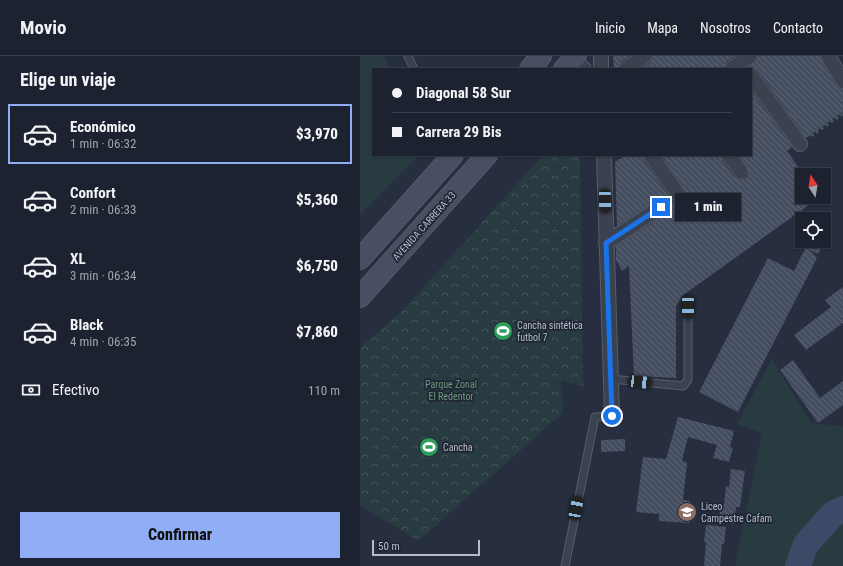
<!DOCTYPE html>
<html lang="es">
<head>
<meta charset="utf-8">
<style>
  body { margin:0; font-family:"Roboto Condensed",sans-serif; background:#292f3b; color:#f1f3f6; height:100vh; display:flex; flex-direction:column; font-size:15px; white-space:nowrap }
  * { box-sizing:border-box; margin:0 }
  p { font-size:13px; color:#a0a4aa }
  .icon { flex:none; width:22px; height:22px; fill:none; stroke:currentColor; stroke-width:2; stroke-linecap:round; stroke-linejoin:round }
  .map { position:relative; flex:1; overflow:hidden }
  .panel { display:flex; flex-direction:column; background:#1c222f; width:360px }
  .panel>* { flex:none }
  .guide { position:absolute; left:12px; top:12px; width:380px; height:88px; border-radius:0px; box-shadow:0 1px 3px #0004,0 0 0 1px #3a3f4b; display:grid; align-content:center; height:88px; padding:0 20px; background:#1c222f }
  .needle { width:26px; rotate:348deg }
  .controls { position:absolute; left:435px; top:112px; display:grid; gap:8px }
  .controls a { display:grid; place-items:center; width:36px; height:36px; border-radius:0px; background:#1c222f; box-shadow:0 1px 3px #0004,0 0 0 1px #3a3f4b; font-size:20px }
  .scale { position:absolute; left:12px; bottom:10px; width:108px; box-sizing:border-box; padding-left:4px; border:2px solid #b6bcca; border-top:0; font-size:11px; line-height:14px; white-space:nowrap; color:#b6bcca; -webkit-text-stroke:3px #1f2634; paint-order:stroke }
  .end { position:absolute; width:18px; height:18px; margin:-9px; border:5px solid #1a73e8; background:#fff; box-shadow:0 0 0 2px #fff }
  .from { border-radius:50% }
  .bubble { position:absolute; height:28px; border-radius:0px; background:#1c222f; box-shadow:0 1px 3px #0004,0 0 0 1px #3a3f4b; font-size:13px; font-weight:800; line-height:28px; text-align:center }
  .car { position:absolute; width:12px; height:24px; margin:-12px -6px; border-radius:5px; box-shadow:0 0 3px 1px #0007; background:linear-gradient(#222 24%,#8ab4d8 0 40%,#222 0 76%,#8ab4d8 0 86%,#222 0) }
  .guide b { display:flex; align-items:center; gap:14px; height:38px; font-size:15px }
  .guide b+b { border-top:1px solid #3a3f4b }
  .guide i { width:10px; height:10px; background:#f1f3f6 }
  ul { padding:0; list-style:none }
  li { display:flex; align-items:center; gap:12px; height:60px; margin:0 8px 6px; padding:0 12px; border:2px solid transparent; border-radius:0px }
  li div { flex:1 }
  li b { display:block; font-size:15px }
  li em { font-style:normal; font-weight:800 }
  li.selected { border-color:#8faef6 }
  li>.icon { width:36px; height:36px; stroke-width:1.5 }
  h2 { padding:0 20px; font-size:18px; line-height:48px }
  .pay { display:flex; align-items:center; gap:10px; height:44px; padding:0 20px; font-size:15px }
  .pay p { margin-inline-start:auto }
  .action { display:flex; gap:8px; margin-top:auto; padding:8px 20px }
  .action a { flex:1; height:46px; border-radius:0px; background:#8faef6; color:#111; font-size:16px; font-weight:800; line-height:46px; text-align:center }
  header { display:flex; align-items:center; gap:24px; box-sizing:border-box; height:56px; padding:0 20px; background:#1c222f; border-bottom:1px solid #3a3f4b }
  header strong { font-size:19px }
  nav { display:flex; gap:22px; margin-inline-start:auto; font-size:14px }
  main { display:flex; flex:1; min-height:0 }
  .map>svg:first-child { display:block }
  .grass { fill:#283b40 }
  .park { fill:url(#park-crowns) }
  .lines { fill:none; stroke-linecap:round; stroke-linejoin:round }
  .river { stroke:#3c4a68; stroke-width:26 }
  .building { fill:url(#building-back-hatch) }
  .lane-casing { stroke:#555c6a; stroke-width:9 }
  .street-casing { stroke:#555c6a; stroke-width:16 }
  .secondary-casing { stroke:#555c6a; stroke-width:22 }
  .path { stroke:#46585d; stroke-width:2.5; stroke-dasharray:3 3; stroke-linecap:butt }
  .lane { stroke:#3a414f; stroke-width:7 }
  .street { stroke:#3a414f; stroke-width:14 }
  .secondary { stroke:#484f62; stroke-width:20 }
  .route { stroke:#1a73e8; stroke-width:5 }
  .labels { text-anchor:middle; dominant-baseline:central; stroke-width:3.5; stroke-linejoin:round; paint-order:stroke }
  .street-label { font-size:10px; fill:#b6bcca; stroke:#1f2634 }
  .poi-label { font-size:10px; fill:#b6bcca; stroke:#1f2634; text-anchor:start }
  .park-label { font-size:10px; fill:#6e9a7c; stroke:#1f2634 }
</style>
</head>
<body>
<header>
<strong>Movio</strong>
<nav><a>Inicio</a><a>Mapa</a><a>Nosotros</a><a>Contacto</a></nav>
</header>
<main>
<section class="panel">
<h2>Elige un viaje</h2>
<ul>
<li class="selected"><svg class="icon" aria-label="car" viewBox="0 0 24 24"><path d="M5 17H2v-5l4-1 3-4h7l3 4 3 1v5h-3M9 17h6M6 11h13"/><circle cx="7" cy="17" r="2"/><circle cx="17" cy="17" r="2"/></svg><div><b>Económico</b><p>1 min · 06:32</p></div><em>$3,970</em></li>
<li><svg class="icon" aria-label="car" viewBox="0 0 24 24"><path d="M5 17H2v-5l4-1 3-4h7l3 4 3 1v5h-3M9 17h6M6 11h13"/><circle cx="7" cy="17" r="2"/><circle cx="17" cy="17" r="2"/></svg><div><b>Confort</b><p>2 min · 06:33</p></div><em>$5,360</em></li>
<li><svg class="icon" aria-label="car" viewBox="0 0 24 24"><path d="M5 17H2v-5l4-1 3-4h7l3 4 3 1v5h-3M9 17h6M6 11h13"/><circle cx="7" cy="17" r="2"/><circle cx="17" cy="17" r="2"/></svg><div><b>XL</b><p>3 min · 06:34</p></div><em>$6,750</em></li>
<li><svg class="icon" aria-label="car" viewBox="0 0 24 24"><path d="M5 17H2v-5l4-1 3-4h7l3 4 3 1v5h-3M9 17h6M6 11h13"/><circle cx="7" cy="17" r="2"/><circle cx="17" cy="17" r="2"/></svg><div><b>Black</b><p>4 min · 06:35</p></div><em>$7,860</em></li>
</ul>
<div class="pay"><svg class="icon" aria-label="cash" viewBox="0 0 24 24"><path d="M3 7h18v10H3z"/><circle cx="12" cy="12" r="2"/></svg>Efectivo<p>110 m</p></div>
<div class="action"><a>Confirmar</a></div>
</section>
<div class="map">
<svg width="483" height="510" viewBox="0 0 483 510">
  <defs>
    <pattern id="park-crowns" width="20" height="18" patternUnits="userSpaceOnUse"><rect width="20" height="18" fill="#283b40"/><path d="M2 6a3 3 0 1 1 6 0M12 15a3 3 0 1 1 6 0" fill="none" stroke="#45555a"/></pattern>
    <pattern id="building-back-hatch" width="6" height="6" patternUnits="userSpaceOnUse"><rect width="6" height="6" fill="#454e61"/><path d="M-1 5l2 2M0 0l6 6M5-1l2 2" fill="none" stroke="#5e6676"/></pattern>
  </defs>
  <rect width="100%" height="100%" fill="#262e3f"/>
  <!-- grass -->
  <g class="grass">
    <polygon points="0,0 24,0 31,13 13,13 13,99 59,99 0,159"/>
    <polygon points="412,303 451,367 483,370 483,510 375,510 402,377 377,368"/>
  </g>
  <!-- park -->
  <polygon class="park" points="183,99 220,99 223,331 201,324 203,357 58,485 0,449 0,292 43,254"/>
  <g class="lines">
    <!-- river -->
    <polyline class="river" points="438,510 446,488 473,458 483,453"/>
  </g>
  <!-- building -->
  <g class="building">
    <polygon points="253,0 270,0 261,6 258,13 254,13"/>
    <polygon points="293,0 375,0 366,6 363,13 281,13 290,7"/>
    <polygon points="398,0 460,0 461,4 476,29 479,32 483,33 483,56 446,82 398,14 394,11 389,11 397,4"/>
    <polygon points="391,34 432,91 427,95 442,116 442,141 460,141 322,240 316,250 316,322 274,320 269,210 262,215 256,204 256,190 306,158 309,154 309,150 305,144 301,143 297,144 257,170 255,106 266,99 283,99 284,104 319,155 323,158 330,157 334,153 333,146 301,99 361,99 362,104 374,121 381,124 386,123 389,119 389,115 379,99 391,99"/>
    <polygon points="435,185 465,185 458,198 450,194 457,202 378,356 339,336 408,202 434,215 446,191"/>
    <polygon points="483,231 483,267 446,294 434,279 471,251 465,244"/>
    <polygon points="433,304 460,342 483,325 483,349 458,367 420,314"/>
    <polygon points="318,361 374,375 370,391 373,392 369,406 353,402 357,389 328,381 322,405 327,406 323,444 330,445 329,467 299,465 299,458 276,456 283,401 306,403"/>
    <polygon points="265,383 265,395 241,396 241,384"/>
    <polygon points="371,413 385,415 380,451 376,451 374,468 358,466 361,449 364,449 366,430 369,431"/>
    <polygon points="346,469 366,471 364,488 362,488 360,510 344,510 346,486 344,486"/>
  </g>
  <g class="lines">
    <defs>
      <g id="lane">
        <polyline points="48,0 54,13"/>
        <polyline points="251,323 323,330 328,324 328,251"/>
        <polyline points="205,510 235,361 252,360"/>
      </g>
      <g id="street">
        <polyline points="241,0 241,13"/>
        <polyline points="468,0 483,25"/>
        <polyline points="212,3 224,13"/>
        <polyline points="266,13 285,0"/>
        <polyline points="371,13 390,0"/>
        <polyline points="391,19 440,88"/>
        <polyline points="244,99 252,360"/>
        <polyline points="291,99 326,150"/>
        <polyline points="369,99 381,116"/>
        <polyline points="246,187 301,151"/>
      </g>
      <g id="secondary">
        <polyline points="170,13 181,0"/>
        <polyline points="204,13 216,0"/>
        <polyline points="0,203 93,99"/>
        <polyline points="0,241 127,99"/>
      </g>
    </defs>
    <!-- lane casing -->
    <use href="#lane" class="lane-casing"/>
    <!-- street casing -->
    <use href="#street" class="street-casing"/>
    <!-- secondary casing -->
    <use href="#secondary" class="secondary-casing"/>
    <!-- path -->
    <polyline class="path" points="451,80 483,58"/>
    <!-- lane -->
    <use href="#lane" class="lane"/>
    <!-- street -->
    <use href="#street" class="street"/>
    <!-- secondary -->
    <use href="#secondary" class="secondary"/>
  </g>
  <g class="lines">
    <!-- route -->
    <polyline class="route" points="252,360 246,187 301,151"/>
  </g>
  <!-- icons -->
  <defs>
    <symbol id="stadium-disc" viewBox="-11 -11 22 22"><circle r="9.5" fill="#2e9e5b" stroke="#1f2634"/><path d="M0-5a6.5 5 0 1 0 0 10a6.5 5 0 1 0 0-10ZM-3.5-1.8h7v3.6h-7Z" fill="#fff"/></symbol>
    <symbol id="school-disc" viewBox="-11 -11 22 22"><circle r="9.5" fill="#8d6e63" stroke="#1f2634"/><path d="M0-5L7-2L0 1L-7-2ZM-4 1L0 2.5L4 1V4Q0 6-4 4Z" fill="#fff"/></symbol>
  </defs>
  <g fill-rule="evenodd">
    <use href="#stadium-disc" x="132" y="264" width="22" height="22"/>
    <use href="#stadium-disc" x="58" y="380" width="22" height="22"/>
    <use href="#school-disc" x="316" y="445" width="22" height="22"/>
  </g>
  <g class="labels">
    <!-- street labels -->
    <g class="street-label">
      <text transform="translate(64 170) rotate(-48)">AVENIDA CARRERA 33</text>
    </g>
    <!-- poi labels -->
    <g class="poi-label">
      <text x="157" y="269">Cancha sintética<tspan x="157" dy="12">futbol 7</tspan></text>
      <text x="83" y="391">Cancha</text>
      <text x="341" y="450">Liceo<tspan x="341" dy="12">Campestre Cafam</tspan></text>
    </g>
    <!-- park labels -->
    <g class="park-label">
      <text x="91" y="328">Parque Zonal<tspan x="91" dy="12">El Redentor</tspan></text>
    </g>
  </g>
</svg>
<div class="controls">
<a><svg class="needle" viewBox="-14 -14 28 28"><path d="M0-13l5 13h-10z" fill="#e53935"/><path d="M0 13l5-13h-10z" fill="#a0a4aa"/></svg></a>
<a><svg class="icon" aria-label="locate" viewBox="0 0 24 24"><circle cx="12" cy="12" r="6"/><path d="M12 2v4M12 18v4M2 12h4M18 12h4"/></svg></a>
</div>
<div class="scale">50 m</div>
<i class="end from" style="left:252px;top:360px"></i>
<i class="end" style="left:301px;top:151px"></i>
<div class="bubble" style="left:315px;top:137px;width:66px">1 min</div>
<i class="car" style="left:245px;top:145px;rotate:179deg"></i>
<i class="car" style="left:328px;top:251px;rotate:180deg"></i>
<i class="car" style="left:280px;top:326px;rotate:96deg"></i>
<i class="car" style="left:216px;top:452px;rotate:11deg"></i>
<div class="guide">
<b><i class="from"></i>Diagonal 58 Sur</b>
<b><i></i>Carrera 29 Bis</b>
</div>
</div>
</main>
</body>
</html>
